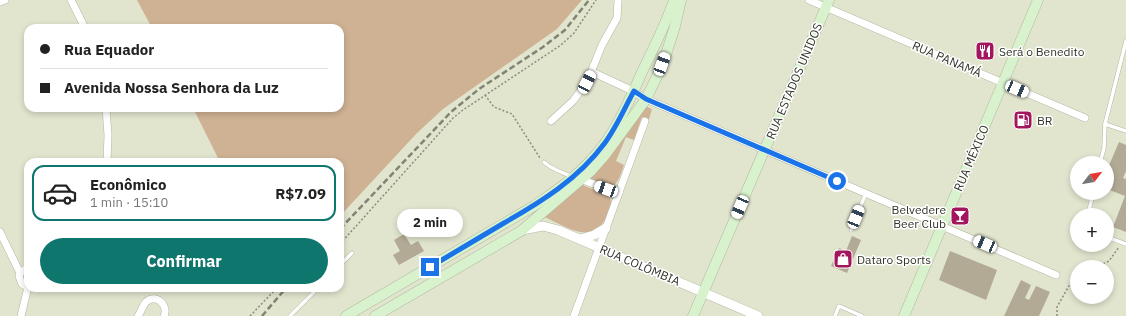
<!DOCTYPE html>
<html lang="pt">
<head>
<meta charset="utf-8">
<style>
  body { margin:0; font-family:"IBM Plex Sans",sans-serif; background:#f6f6f6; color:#222; height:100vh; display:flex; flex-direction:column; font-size:15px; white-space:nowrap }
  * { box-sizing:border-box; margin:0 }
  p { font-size:13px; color:#767676 }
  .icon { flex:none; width:22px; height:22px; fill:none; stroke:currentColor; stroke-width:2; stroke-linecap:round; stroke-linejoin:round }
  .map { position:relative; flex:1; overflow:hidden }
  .panel { position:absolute; left:24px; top:158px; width:320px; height:134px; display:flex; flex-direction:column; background:#fff; border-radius:12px; box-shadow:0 2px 6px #0003 }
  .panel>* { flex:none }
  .banner { position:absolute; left:24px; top:24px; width:320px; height:88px; border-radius:12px; box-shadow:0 2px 6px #0003; display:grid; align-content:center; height:88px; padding:0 16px; background:#fff }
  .needle { width:26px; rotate:59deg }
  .buttons { position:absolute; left:1070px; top:156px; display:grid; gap:8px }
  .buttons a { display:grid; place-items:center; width:44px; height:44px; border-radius:50%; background:#fff; box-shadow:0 2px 6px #0003; font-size:20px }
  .end { position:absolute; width:18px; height:18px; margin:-9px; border:5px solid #1a73e8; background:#fff; box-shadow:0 0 0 2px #fff }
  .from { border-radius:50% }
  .bubble { position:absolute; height:28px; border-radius:14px; background:#fff; box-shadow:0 2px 6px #0003; font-size:13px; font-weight:800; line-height:28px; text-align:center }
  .car { position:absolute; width:12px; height:24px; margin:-12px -6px; border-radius:5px; box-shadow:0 0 3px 1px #0007; background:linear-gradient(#fff 24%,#345 0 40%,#fff 0 76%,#345 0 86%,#fff 0) }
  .banner b { display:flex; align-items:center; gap:14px; height:38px; font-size:15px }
  .banner b+b { border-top:1px solid #e0e0e0 }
  .banner i { width:10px; height:10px; background:#222 }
  ul { padding:7px 0 0; list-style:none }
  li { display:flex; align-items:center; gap:12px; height:56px; margin:0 8px 6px; padding:0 8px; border:2px solid transparent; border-radius:12px }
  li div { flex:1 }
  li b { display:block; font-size:15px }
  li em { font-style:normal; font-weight:800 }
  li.selected { border-color:#0f766e }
  li>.icon { width:36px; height:36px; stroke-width:1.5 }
  .button { display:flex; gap:8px; margin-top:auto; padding:8px 16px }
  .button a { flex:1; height:46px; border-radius:24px; background:#0f766e; color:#fff; font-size:16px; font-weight:800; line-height:46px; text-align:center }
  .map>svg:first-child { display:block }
  .green { fill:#cfb294 }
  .building { fill:#b2aa95 }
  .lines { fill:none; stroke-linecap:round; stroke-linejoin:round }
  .service-casing { stroke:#b4b7a1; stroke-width:4.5 }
  .minor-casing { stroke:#b4b7a1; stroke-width:8 }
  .tertiary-casing { stroke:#b4b7a1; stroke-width:10 }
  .secondary-casing { stroke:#b4b7a1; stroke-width:11 }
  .path { stroke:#8a8c7c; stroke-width:1.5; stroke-dasharray:2 2; stroke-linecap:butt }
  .service { stroke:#fff; stroke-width:3.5 }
  .minor { stroke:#fff; stroke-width:7 }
  .tertiary { stroke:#fff; stroke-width:9 }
  .secondary { stroke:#d7f2cd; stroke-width:10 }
  .rail { stroke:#818374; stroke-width:2.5; stroke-dasharray:6 3; stroke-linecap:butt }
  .route { stroke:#1a73e8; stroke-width:5 }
  .labels { text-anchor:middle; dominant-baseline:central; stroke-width:3; stroke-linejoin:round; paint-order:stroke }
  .poi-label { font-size:12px; fill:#32332a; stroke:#fff; text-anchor:start }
  .street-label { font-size:12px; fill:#32332a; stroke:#fff }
</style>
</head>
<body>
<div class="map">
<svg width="1126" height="316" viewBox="0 0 1126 316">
  <rect width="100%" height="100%" fill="#e1e5ce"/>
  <!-- green -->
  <g class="green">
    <polygon points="137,0 582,0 557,29 443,109 417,133 340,216 340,162 220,162 193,108 340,108 340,28 152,28"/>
    <path d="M645 106 652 109 649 119 642 117 634 140 626 137 616 161 624 165C615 193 612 188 587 178Z"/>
    <path d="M580 184 607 195C613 200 611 204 609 211 595 249 568 227 542 216Z"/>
  </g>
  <!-- building -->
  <g class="building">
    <polygon points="1119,142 1126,145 1126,171 1123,178 1126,179 1126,232 1113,227 1125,196 1107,189 1107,170"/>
    <polygon points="404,234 411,245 418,241 424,251 399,265 393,255 400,251 394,240"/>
    <polygon points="852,236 861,240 847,273 831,266 839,248 846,251"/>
    <polygon points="950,251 997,270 986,300 939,280"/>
    <polygon points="1021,280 1031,285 1025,298 1029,300 1036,286 1050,292 1039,316 1004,316"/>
  </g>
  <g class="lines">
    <defs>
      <g id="service">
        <polyline points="1105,124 1126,131"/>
        <path d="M544 162C552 170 562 172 573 177"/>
        <polyline points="1100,163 1104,148 1105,124 1126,41"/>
        <polyline points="1088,215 1093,193"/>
        <polyline points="851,230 866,193"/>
        <polyline points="1107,237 1126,244"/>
        <polyline points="340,265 352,253"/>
        <polyline points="290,316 318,288"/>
        <polyline points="835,316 839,306 862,316"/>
      </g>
      <g id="minor">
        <polyline points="71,0 85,28"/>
        <polyline points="809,0 1085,118"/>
        <polyline points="0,2 5,0"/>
        <polyline points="592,72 633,91 646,99 1056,275"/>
        <polyline points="106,108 108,135 107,162"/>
        <polyline points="551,121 573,101 587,82 602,45 617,18 618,0"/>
        <polyline points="577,178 619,193"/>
        <polyline points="0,232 20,273"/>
        <polyline points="28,268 22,271 19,276 22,284 28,287"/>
        <polyline points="21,316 28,287"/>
        <path d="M138 316C141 312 143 305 146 302 156 293 169 305 164 316"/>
        <polyline points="574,316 645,121"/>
      </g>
      <g id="tertiary">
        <polyline points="522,230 543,226 558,230 758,316"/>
        <polyline points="580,239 594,235 606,228"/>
      </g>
      <g id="secondary">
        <path d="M346 316 534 206C554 192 575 178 591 160 615 135 629 101 643 70 654 47 666 24 674 0"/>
        <polyline points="375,316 521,231 591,171 605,155 646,99 663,64 675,26 681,0"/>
        <polyline points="693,316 829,0"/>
        <polyline points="904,316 1038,0"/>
      </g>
    </defs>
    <!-- service casing -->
    <use href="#service" class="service-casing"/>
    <!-- minor casing -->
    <use href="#minor" class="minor-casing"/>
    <!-- tertiary casing -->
    <use href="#tertiary" class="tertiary-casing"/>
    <!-- secondary casing -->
    <use href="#secondary" class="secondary-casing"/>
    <!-- path -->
    <g class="path">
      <polyline points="485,95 494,107 512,114 540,158"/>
      <polyline points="340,244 453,118 463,110 561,45 574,33 596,0"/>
      <polyline points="1096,267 1109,261 1119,247"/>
      <polyline points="250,316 272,293 279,288"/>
      <polyline points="1057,316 1057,307 1074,277 1077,276"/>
    </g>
    <!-- service -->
    <use href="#service" class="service"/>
    <!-- minor -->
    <use href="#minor" class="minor"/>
    <!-- tertiary -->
    <use href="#tertiary" class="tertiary"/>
    <!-- secondary -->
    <use href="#secondary" class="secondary"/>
    <!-- rail -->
    <g class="rail">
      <polyline points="340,229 451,112 479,89 543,47 565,30 589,0"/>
      <polyline points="262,316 286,288"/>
    </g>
  </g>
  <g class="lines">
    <!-- route -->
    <path class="route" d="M430 267C455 252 479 238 504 223 541 202 578 179 604 144 616 128 624 109 634 91L646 99 837 181"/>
  </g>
  <!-- icons -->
  <defs>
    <symbol id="restaurant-square" viewBox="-11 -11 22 22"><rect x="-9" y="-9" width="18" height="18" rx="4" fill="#a3165d" stroke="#fff"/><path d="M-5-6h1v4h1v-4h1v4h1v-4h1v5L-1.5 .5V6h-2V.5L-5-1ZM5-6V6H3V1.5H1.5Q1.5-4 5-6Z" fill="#fff"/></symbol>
    <symbol id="fuel-square" viewBox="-11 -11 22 22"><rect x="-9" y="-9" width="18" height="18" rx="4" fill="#a3165d" stroke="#fff"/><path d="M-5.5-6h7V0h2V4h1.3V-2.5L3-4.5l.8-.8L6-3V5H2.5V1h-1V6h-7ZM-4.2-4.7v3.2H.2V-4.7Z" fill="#fff"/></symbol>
    <symbol id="bar-square" viewBox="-11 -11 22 22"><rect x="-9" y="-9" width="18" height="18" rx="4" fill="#a3165d" stroke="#fff"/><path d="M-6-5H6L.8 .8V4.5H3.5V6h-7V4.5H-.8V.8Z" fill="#fff"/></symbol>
    <symbol id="shop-square" viewBox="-11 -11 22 22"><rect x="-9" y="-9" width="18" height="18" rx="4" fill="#a3165d" stroke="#fff"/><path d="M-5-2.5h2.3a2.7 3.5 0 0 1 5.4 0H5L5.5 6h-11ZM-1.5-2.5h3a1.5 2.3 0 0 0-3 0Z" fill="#fff"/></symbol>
  </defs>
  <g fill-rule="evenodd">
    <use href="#restaurant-square" x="974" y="40" width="22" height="22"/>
    <use href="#fuel-square" x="1012" y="109" width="22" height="22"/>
    <use href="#bar-square" x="949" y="205" width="22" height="22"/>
    <use href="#shop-square" x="832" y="248" width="22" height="22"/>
  </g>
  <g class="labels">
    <!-- poi labels -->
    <g class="poi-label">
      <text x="999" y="51">Será o Benedito</text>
      <text x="1037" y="120">BR</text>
      <text x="946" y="209" text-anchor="end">Belvedere<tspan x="946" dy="14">Beer Club</tspan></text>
      <text x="857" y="259">Dataro Sports</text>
    </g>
    <!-- street labels -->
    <g class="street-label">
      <text transform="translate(947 59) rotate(23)">RUA PANAMÁ</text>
      <text transform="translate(794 81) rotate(-67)">RUA ESTADOS UNIDOS</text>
      <text transform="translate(971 158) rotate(-67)">RUA MÉXICO</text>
      <text transform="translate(640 265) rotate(23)">RUA COLÔMBIA</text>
    </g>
  </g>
</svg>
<div class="buttons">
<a><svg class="needle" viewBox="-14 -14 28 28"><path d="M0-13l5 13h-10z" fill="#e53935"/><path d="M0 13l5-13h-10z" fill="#767676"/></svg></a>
<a>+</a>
<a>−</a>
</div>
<i class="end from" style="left:837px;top:181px"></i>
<i class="end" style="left:430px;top:267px"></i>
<div class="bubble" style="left:397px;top:209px;width:66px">2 min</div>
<i class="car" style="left:662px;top:64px;rotate:20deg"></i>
<i class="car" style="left:587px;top:82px;rotate:27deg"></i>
<i class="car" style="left:1017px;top:89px;rotate:113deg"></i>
<i class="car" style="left:606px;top:189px;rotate:290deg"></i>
<i class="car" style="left:740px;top:207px;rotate:203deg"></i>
<i class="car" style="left:856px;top:217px;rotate:22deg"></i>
<i class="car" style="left:985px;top:244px;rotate:293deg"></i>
<div class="banner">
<b><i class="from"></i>Rua Equador</b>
<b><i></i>Avenida Nossa Senhora da Luz</b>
</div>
<section class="panel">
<ul>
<li class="selected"><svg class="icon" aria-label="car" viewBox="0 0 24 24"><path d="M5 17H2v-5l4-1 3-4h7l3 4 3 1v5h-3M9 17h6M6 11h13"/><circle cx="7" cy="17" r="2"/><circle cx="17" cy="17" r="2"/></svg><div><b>Econômico</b><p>1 min · 15:10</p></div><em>R$7.09</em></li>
</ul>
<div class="button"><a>Confirmar</a></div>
</section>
</div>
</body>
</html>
